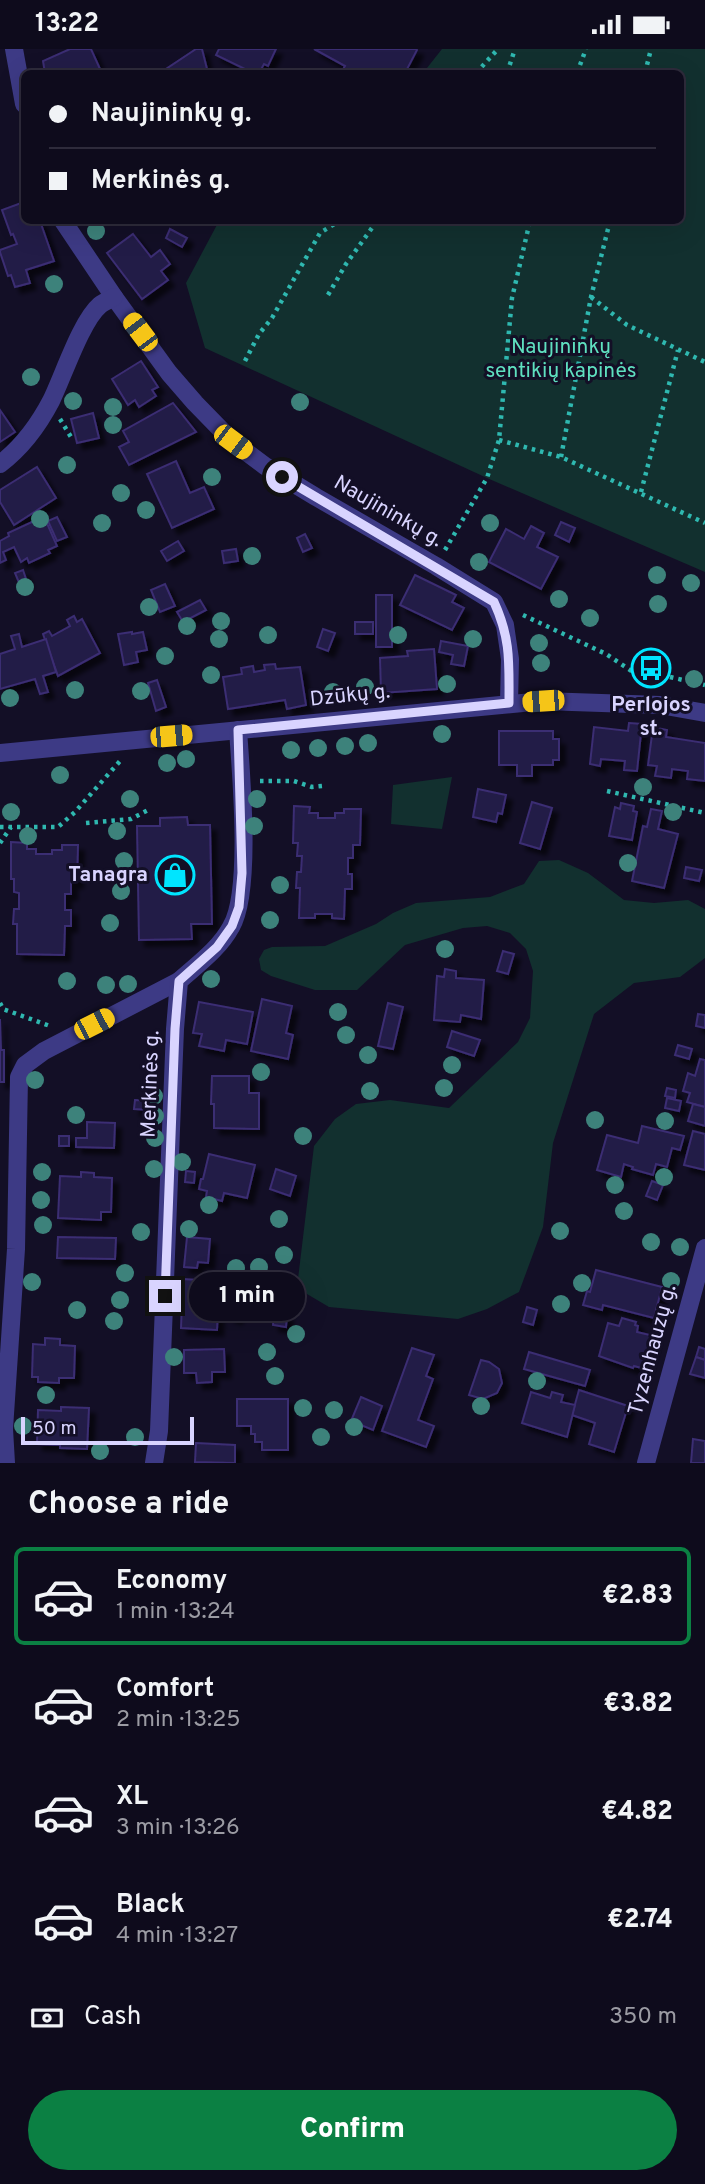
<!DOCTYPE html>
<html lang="en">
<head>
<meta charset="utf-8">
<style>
  body { margin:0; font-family:Overpass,sans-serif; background:#171425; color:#f1f3f6; height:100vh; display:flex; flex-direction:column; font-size:26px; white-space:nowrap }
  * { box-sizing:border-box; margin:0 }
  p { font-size:23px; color:#9b9ba3 }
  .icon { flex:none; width:38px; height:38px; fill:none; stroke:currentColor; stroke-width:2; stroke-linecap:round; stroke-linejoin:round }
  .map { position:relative; height:1414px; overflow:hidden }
  .sheet { display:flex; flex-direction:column; background:#0e0b1c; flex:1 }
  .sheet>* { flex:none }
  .guide { position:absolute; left:21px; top:21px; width:663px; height:154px; border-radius:10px; box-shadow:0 7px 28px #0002,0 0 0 2px #2e2b3b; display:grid; align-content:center; height:154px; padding:0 28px; background:#0e0b1c }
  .scale { position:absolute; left:21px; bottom:18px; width:173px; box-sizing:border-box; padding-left:7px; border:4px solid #d9d4ff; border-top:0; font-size:19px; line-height:24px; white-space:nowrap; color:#d9d4ff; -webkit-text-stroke:5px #130f26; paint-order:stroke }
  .end { position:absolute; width:32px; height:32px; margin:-16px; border:9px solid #d9d4ff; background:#111; box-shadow:0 0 0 4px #111 }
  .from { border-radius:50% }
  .bubble { position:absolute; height:49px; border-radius:24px; background:#0e0b1c; box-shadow:0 7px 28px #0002,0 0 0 2px #2e2b3b; font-size:23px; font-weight:800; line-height:49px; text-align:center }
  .car { position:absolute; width:21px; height:42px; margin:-21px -10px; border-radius:9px; box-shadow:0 0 5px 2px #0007; background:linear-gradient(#f5c518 24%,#345 0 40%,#f5c518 0 76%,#345 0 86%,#f5c518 0) }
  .guide b { display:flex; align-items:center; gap:24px; height:66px; font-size:26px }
  .guide b+b { border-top:2px solid #2e2b3b }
  .guide i { width:18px; height:18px; background:#f1f3f6 }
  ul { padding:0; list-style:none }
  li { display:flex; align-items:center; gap:21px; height:98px; margin:0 14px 10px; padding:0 14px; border:4px solid transparent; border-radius:10px }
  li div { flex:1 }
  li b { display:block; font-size:26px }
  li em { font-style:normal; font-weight:800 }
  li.active { border-color:#0b8043 }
  li>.icon { width:63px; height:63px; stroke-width:1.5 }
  h2 { padding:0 28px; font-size:32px; line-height:84px }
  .pay { display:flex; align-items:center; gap:18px; height:77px; padding:0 28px; font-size:26px }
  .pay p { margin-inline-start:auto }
  .primary-button { display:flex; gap:14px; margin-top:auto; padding:14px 28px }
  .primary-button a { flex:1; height:80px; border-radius:42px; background:#0b8043; color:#fff; font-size:28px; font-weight:800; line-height:80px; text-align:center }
  .status { display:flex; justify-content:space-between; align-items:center; height:49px; padding:0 35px; background:#0e0b1c; direction:ltr }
  .status svg { height:19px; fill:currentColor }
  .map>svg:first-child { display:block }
  .green { fill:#12302f }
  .building { fill:#241b47; stroke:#3b2d73; stroke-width:2; filter:url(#shadow) }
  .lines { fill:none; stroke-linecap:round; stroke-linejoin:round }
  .path { stroke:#2fb8b0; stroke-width:4.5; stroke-dasharray:3.5 5; stroke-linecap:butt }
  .minor { stroke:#3d3a85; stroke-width:18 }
  .tree { fill:#3d827b }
  .route { stroke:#d9d4ff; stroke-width:9 }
  .labels { text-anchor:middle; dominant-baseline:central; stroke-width:6; stroke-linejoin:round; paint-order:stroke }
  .park-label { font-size:21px; fill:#5fe0c0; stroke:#130f26 }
  .street-label { font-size:21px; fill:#d9d4ff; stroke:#130f26 }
  .poi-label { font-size:21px; font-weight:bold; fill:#d9d4ff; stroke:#130f26 }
</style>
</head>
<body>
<div class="status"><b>13:22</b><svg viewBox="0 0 49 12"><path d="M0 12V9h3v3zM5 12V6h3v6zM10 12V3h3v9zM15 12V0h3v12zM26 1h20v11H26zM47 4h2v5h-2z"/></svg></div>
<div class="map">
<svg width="705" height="1414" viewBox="0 0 705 1414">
  <defs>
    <filter id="shadow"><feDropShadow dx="6" dy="6" stdDeviation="2" flood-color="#0009"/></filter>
  </defs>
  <rect width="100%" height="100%" fill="#130f26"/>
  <!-- green -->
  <g class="green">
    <polygon points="442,0 705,0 705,523 487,429 205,299 186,234 219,172 681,172 681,24 423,24"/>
    <polygon points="452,728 442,780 391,775 393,736"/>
    <polygon points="559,811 588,824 624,851 654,854 688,851 705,860 705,909 680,928 634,934 594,965 553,1094 543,1178 519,1243 487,1260 458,1270 329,1258 307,1245 298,1230 314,1097 335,1070 356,1055 390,1051 449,1059 518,993 530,969 533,922 526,900 510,884 487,877 463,879 405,896 357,941 315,941 271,927 261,921 259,910 264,901 272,898 325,897 376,875 393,864 416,854 490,848 524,835 539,812"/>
  </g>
  <!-- building -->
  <g class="building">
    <polygon points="70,0 91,0 100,20 89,24 45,24 43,12"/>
    <polygon points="196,0 202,0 208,24 173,24 166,20"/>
    <polygon points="219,0 276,0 268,17 264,15 259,24 253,24 216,6"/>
    <polygon points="314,0 416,0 417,1 405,24 341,24 345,17"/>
    <polygon points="24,153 24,172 40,172 54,212 26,221 30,234 15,238 11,226 8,227 0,203 0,201 17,195 13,185 11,186 2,161"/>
    <polygon points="170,180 187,189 182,198 166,189"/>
    <polygon points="133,185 151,208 160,201 170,215 161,222 168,231 142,250 107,204"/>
    <polygon points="141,312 158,338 152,341 156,347 139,358 135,351 128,356 112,330"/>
    <polygon points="173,354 196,383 129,416 119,398 129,393 123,382"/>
    <polygon points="0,361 15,383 0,393"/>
    <polygon points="93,364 99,389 77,394 71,370"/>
    <polygon points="176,412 190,444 204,438 214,460 172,479 147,425"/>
    <polygon points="37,418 56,449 14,476 0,453 0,441"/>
    <polygon points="57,468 67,488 57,492 48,472"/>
    <polygon points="34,472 36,476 46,472 57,497 48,501 50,504 29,514 27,509 21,513 14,498 3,503 6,511 0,514 0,492 9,487 8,484"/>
    <polygon points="561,473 575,479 569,493 555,486"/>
    <polygon points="531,477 544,484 537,498 558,508 541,540 489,513 506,480 524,490"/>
    <polygon points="305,485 312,499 303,503 297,489"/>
    <polygon points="178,492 184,502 167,512 161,502"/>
    <polygon points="236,500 238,512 224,514 222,502"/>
    <polygon points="23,521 27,533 20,536 15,524"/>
    <polygon points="415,526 456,546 452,553 464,559 452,581 400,556"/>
    <polygon points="165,535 175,557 160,563 151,541"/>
    <rect x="376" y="546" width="16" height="52"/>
    <polygon points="200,551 206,561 183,573 177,563"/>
    <polygon points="74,567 77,573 82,570 100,604 58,627 43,585 49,582 52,587 70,577 67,571"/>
    <rect x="355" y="573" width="18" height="12"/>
    <polygon points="323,580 335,584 328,602 317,598"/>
    <polygon points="132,583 132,585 143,583 147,601 136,603 138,613 124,616 118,585"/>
    <polygon points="19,585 22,598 46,590 56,623 43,627 48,643 40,645 35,630 0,640 0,605 15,600 11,587"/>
    <polygon points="441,592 468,597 464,617 451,615 453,606 439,603"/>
    <polygon points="434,600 437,640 381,644 380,609 408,607 407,602"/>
    <polygon points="275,615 276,620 300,618 306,656 287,660 285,651 228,660 223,628 242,625 241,619 253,617 254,623 265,621 264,616"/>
    <polygon points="157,631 166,658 156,662 148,634"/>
    <polygon points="629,674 642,675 637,722 624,721 625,712 601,710 600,717 590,715 594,678 628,682"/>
    <polygon points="657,679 667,681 666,688 705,694 705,732 687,730 688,722 672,720 671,729 655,727 657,717 648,716 652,686 655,686"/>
    <polygon points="499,682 553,682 553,690 559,690 559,711 553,711 553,716 532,716 532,727 517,727 517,716 499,716"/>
    <polygon points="478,740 506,746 502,765 498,764 496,773 473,768"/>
    <polygon points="532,753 552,759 540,800 520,794"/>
    <polygon points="621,754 634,757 633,762 637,763 632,791 609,787 615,758 620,760"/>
    <polygon points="294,757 310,758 309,764 318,764 318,769 335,769 335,764 344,764 344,760 361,760 360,796 353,796 353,809 348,809 348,825 352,825 352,840 345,840 344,870 332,869 332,865 315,865 315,869 299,869 300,839 296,839 297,823 301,823 302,807 297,807 298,794 293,794"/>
    <polygon points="651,760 662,762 658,780 678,785 664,839 632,832 643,777 647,778"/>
    <polygon points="187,768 188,776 210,776 212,875 191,875 192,890 139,891 137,777 160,777 160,769"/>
    <polygon points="11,793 27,794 27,800 36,800 36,805 52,805 52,801 62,801 62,796 78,796 77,833 71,833 71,845 65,845 65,861 71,861 71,877 65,877 64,906 17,905 17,875 13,875 14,860 19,860 19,844 14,843 14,830 11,830"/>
    <polygon points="686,818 702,821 699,832 684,829"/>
    <polygon points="503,902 514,905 508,925 497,922"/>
    <polygon points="445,920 456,922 456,929 484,931 481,970 461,966 460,973 434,971 437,927 444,928"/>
    <polygon points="262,950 292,957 286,984 293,986 288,1010 251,1002"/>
    <polygon points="199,953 253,963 247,995 226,991 224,1002 199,997 202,985 193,984"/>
    <polygon points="388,954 403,958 393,1000 378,997"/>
    <polygon points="698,965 705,966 705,979 696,977"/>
    <polygon points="0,970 1,1001 4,1001 4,1033 0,1033"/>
    <polygon points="452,982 480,991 474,1007 447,998"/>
    <polygon points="678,996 692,1000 689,1010 675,1006"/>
    <polygon points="700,1010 705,1011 705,1058 687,1053 690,1044 683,1042 688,1024 695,1027"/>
    <polygon points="212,1027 249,1027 249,1044 259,1044 259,1080 214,1079 214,1055 211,1055"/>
    <polygon points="667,1039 676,1041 675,1049 665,1047"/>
    <polygon points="667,1049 681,1052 679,1062 665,1059"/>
    <polygon points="135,1051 151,1052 150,1061 134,1060"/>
    <polygon points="693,1055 705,1058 705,1077 688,1072"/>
    <polygon points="87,1073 115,1074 114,1099 76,1098 76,1089 87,1089"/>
    <polygon points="642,1077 684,1087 680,1101 672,1099 667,1118 656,1115 653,1126 632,1120 633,1118 624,1115 621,1128 597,1121 607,1086 638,1094"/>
    <polygon points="693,1082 705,1085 705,1121 684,1116"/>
    <rect x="59" y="1087" width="10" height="10"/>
    <polygon points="209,1105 255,1116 247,1149 224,1144 222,1152 206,1148 207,1142 199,1140 201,1130 203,1130"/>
    <polygon points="276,1120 296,1127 290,1147 270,1140"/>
    <polygon points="186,1122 195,1123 194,1134 185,1133"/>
    <polygon points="81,1123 94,1124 94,1128 112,1129 111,1163 101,1163 101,1171 58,1169 60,1127 81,1128"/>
    <polygon points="652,1132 663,1136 657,1151 646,1147"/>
    <polygon points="58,1188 116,1189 115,1210 57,1209"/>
    <polygon points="187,1188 210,1190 208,1214 198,1213 197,1219 184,1218"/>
    <polygon points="596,1221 662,1238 654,1269 603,1256 602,1261 583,1256 587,1242 590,1243"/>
    <polygon points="183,1230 215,1232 214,1242 219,1242 217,1281 181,1279"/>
    <polygon points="230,1237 244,1241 241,1251 227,1247"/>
    <polygon points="233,1249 241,1251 236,1269 229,1267"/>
    <polygon points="527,1258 537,1261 533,1276 523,1273"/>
    <polygon points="274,1264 287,1266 286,1278 273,1276"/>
    <polygon points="622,1269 636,1273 635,1276 638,1277 637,1283 654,1287 645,1320 634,1317 633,1319 599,1307 608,1274 619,1277"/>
    <polygon points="45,1289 60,1290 60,1296 75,1297 74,1329 59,1329 59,1334 38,1333 38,1328 32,1328 33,1295 45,1296"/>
    <polygon points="699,1298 705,1300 705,1311 696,1308"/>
    <polygon points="412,1299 434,1306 426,1327 433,1330 418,1371 434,1377 426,1398 382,1382"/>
    <polygon points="224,1300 225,1323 212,1323 212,1333 197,1334 196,1324 184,1324 184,1301"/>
    <polygon points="529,1303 590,1321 585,1337 524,1320"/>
    <polygon points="696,1308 705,1311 705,1329 690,1325"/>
    <polygon points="481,1311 489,1313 499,1320 502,1334 497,1344 483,1350 469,1346"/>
    <polygon points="579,1341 628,1357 614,1403 589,1395 595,1374 572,1366"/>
    <polygon points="531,1343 550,1349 552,1343 563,1346 561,1353 575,1356 567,1388 522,1374"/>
    <polygon points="361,1348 382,1357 373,1381 351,1372"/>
    <polygon points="237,1350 288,1350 288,1401 262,1401 262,1393 255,1393 255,1385 251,1385 251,1377 237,1377"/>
    <polygon points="61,1358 89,1359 87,1400 60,1399 60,1396 37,1395 38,1361 61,1362"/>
    <polygon points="693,1390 705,1392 705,1414 691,1414"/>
    <polygon points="196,1394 235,1396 235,1414 195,1413"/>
  </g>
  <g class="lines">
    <!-- path -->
    <g class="path">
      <polyline points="476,24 498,0"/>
      <polyline points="507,24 515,0"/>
      <polyline points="577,24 586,0"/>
      <polyline points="645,24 651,0"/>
      <polyline points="328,246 346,215 377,172"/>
      <polyline points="591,248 627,276 705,313"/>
      <polyline points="245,312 259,285 272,269 320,184 339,172"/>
      <polyline points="60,370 71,388"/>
      <polyline points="499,391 561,408 705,474"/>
      <polyline points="561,408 591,248 610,172"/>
      <polyline points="641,443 678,301"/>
      <polyline points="445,501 487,429 499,391 512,249 530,172"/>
      <polyline points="523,566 606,605 633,623 661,626 705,636"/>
      <polyline points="260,732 294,732 312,738 322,737"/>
      <polyline points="607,742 705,764"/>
      <polyline points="86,774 131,770 150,760"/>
      <polyline points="0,778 58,778 75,763 120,712"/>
      <polyline points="0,794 11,778"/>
      <polyline points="0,954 3,960 50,977"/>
    </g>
    <!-- minor -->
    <g class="minor">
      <polyline points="14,0 24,55"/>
      <polyline points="63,172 114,248 169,324 195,354 233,393 265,417 316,448 436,517 494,553 505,576 510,610 509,654"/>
      <path d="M0 415C21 399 39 375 51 352 63 328 81 272 100 256 104 253 109 251 114 248"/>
      <polyline points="0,704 543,652 660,656 705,664"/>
      <polyline points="6,1414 4,1380 16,1200 19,1028 25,1016 44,1002 179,932"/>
      <path d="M154 1414 159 1382 175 980 179 932C198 915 219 900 231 878 252 843 241 725 238 681"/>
      <polyline points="646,1414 705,1199"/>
    </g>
  </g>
  <!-- trees -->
  <g class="tree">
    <circle cx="96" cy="182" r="9"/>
    <circle cx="54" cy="235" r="9"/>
    <circle cx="31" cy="328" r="9"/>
    <circle cx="73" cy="352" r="9"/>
    <circle cx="300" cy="353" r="9"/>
    <circle cx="113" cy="358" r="9"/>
    <circle cx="113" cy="376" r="9"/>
    <circle cx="67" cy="416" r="9"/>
    <circle cx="212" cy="428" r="9"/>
    <circle cx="121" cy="444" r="9"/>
    <circle cx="146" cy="461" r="9"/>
    <circle cx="40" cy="470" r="9"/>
    <circle cx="102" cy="474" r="9"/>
    <circle cx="490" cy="474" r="9"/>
    <circle cx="252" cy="507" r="9"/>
    <circle cx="479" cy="513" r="9"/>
    <circle cx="657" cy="526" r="9"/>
    <circle cx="691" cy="534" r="9"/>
    <circle cx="25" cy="538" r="9"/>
    <circle cx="559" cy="550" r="9"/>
    <circle cx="658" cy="555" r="9"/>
    <circle cx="149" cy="558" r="9"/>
    <circle cx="590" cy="569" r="9"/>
    <circle cx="221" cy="572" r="9"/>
    <circle cx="187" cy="577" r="9"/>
    <circle cx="268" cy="586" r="9"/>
    <circle cx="398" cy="586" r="9"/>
    <circle cx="219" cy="590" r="9"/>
    <circle cx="473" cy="590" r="9"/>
    <circle cx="539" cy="594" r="9"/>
    <circle cx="165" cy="607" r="9"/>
    <circle cx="541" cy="614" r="9"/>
    <circle cx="211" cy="626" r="9"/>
    <circle cx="694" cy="630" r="9"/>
    <circle cx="447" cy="635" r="9"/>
    <circle cx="365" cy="638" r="9"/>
    <circle cx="75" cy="641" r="9"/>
    <circle cx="141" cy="642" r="9"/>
    <circle cx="333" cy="643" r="9"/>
    <circle cx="10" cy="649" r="9"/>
    <circle cx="442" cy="685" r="9"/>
    <circle cx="368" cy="694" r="9"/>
    <circle cx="345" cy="697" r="9"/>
    <circle cx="318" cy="699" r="9"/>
    <circle cx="291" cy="701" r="9"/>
    <circle cx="186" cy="710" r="9"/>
    <circle cx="167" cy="714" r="9"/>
    <circle cx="60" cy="726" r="9"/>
    <circle cx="643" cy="738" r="9"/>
    <circle cx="130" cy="750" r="9"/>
    <circle cx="257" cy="750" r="9"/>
    <circle cx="11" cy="763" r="9"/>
    <circle cx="673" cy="763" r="9"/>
    <circle cx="254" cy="777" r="9"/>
    <circle cx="117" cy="782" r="9"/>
    <circle cx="28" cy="787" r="9"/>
    <circle cx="124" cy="812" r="9"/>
    <circle cx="628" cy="814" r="9"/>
    <circle cx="280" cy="836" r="9"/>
    <circle cx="121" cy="842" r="9"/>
    <circle cx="270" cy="871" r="9"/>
    <circle cx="110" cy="874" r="9"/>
    <circle cx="445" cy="900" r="9"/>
    <circle cx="211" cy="930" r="9"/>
    <circle cx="67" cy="932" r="9"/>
    <circle cx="128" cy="935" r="9"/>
    <circle cx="106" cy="936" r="9"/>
    <circle cx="338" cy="963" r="9"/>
    <circle cx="346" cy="986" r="9"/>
    <circle cx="368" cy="1006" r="9"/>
    <circle cx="452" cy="1016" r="9"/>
    <circle cx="261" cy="1023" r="9"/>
    <circle cx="35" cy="1031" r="9"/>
    <circle cx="444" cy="1039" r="9"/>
    <circle cx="370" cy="1042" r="9"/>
    <circle cx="154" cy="1047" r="9"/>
    <circle cx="76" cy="1066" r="9"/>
    <circle cx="155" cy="1067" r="9"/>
    <circle cx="595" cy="1071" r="9"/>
    <circle cx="665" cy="1072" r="9"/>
    <circle cx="303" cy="1087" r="9"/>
    <circle cx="155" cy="1089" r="9"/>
    <circle cx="182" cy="1113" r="9"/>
    <circle cx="154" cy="1120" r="9"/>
    <circle cx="42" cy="1123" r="9"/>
    <circle cx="664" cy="1128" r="9"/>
    <circle cx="615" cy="1136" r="9"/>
    <circle cx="41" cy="1151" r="9"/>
    <circle cx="209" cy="1156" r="9"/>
    <circle cx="624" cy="1162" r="9"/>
    <circle cx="279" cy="1170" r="9"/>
    <circle cx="43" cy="1176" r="9"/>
    <circle cx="189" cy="1180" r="9"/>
    <circle cx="560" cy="1182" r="9"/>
    <circle cx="141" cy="1183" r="9"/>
    <circle cx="651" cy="1193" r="9"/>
    <circle cx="680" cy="1198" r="9"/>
    <circle cx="284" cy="1206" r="9"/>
    <circle cx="259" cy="1218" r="9"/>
    <circle cx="236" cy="1219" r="9"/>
    <circle cx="125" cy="1224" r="9"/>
    <circle cx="671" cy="1232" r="9"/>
    <circle cx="32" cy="1233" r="9"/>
    <circle cx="582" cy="1234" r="9"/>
    <circle cx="120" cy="1251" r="9"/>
    <circle cx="561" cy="1255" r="9"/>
    <circle cx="77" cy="1261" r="9"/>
    <circle cx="114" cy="1272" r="9"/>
    <circle cx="296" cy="1285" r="9"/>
    <circle cx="267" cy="1303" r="9"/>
    <circle cx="174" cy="1308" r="9"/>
    <circle cx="275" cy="1327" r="9"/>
    <circle cx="537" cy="1332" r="9"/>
    <circle cx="46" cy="1346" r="9"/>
    <circle cx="481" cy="1357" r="9"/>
    <circle cx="303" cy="1359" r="9"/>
    <circle cx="334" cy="1361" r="9"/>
    <circle cx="23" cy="1377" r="9"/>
    <circle cx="354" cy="1378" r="9"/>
    <circle cx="135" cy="1388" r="9"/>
    <circle cx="321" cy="1388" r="9"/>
    <circle cx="100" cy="1402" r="9"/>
  </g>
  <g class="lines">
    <!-- route -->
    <path class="route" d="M165 1247 175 980 179 932 217 898 232 877 239 858 242 824 238 681 509 654C509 614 511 590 494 553L282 428"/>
  </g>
  <!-- icons -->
  <defs>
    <symbol id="bus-ring" viewBox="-11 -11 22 22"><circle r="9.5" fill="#130f26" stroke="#00e5ff" stroke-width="1.5"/><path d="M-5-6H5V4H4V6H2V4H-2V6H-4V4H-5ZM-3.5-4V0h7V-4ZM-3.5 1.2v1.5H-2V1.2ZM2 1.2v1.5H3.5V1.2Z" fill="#00e5ff"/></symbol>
    <symbol id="shop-ring" viewBox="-11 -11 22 22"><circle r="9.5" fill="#130f26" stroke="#00e5ff" stroke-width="1.5"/><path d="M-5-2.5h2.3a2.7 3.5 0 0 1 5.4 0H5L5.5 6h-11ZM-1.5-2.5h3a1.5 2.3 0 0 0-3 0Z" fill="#00e5ff"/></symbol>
  </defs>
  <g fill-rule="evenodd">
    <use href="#bus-ring" x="629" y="597" width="44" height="44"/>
    <use href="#shop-ring" x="153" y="804" width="44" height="44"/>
  </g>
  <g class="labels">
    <!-- park labels -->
    <g class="park-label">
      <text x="561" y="298">Naujininkų<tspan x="561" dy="24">sentikių kapinės</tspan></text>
    </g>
    <!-- street labels -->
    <g class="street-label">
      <text transform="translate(388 463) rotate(30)">Naujininkų g.</text>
      <text transform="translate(350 647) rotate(-6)">Dzūkų g.</text>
      <text transform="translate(151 1035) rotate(-88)">Merkinės g.</text>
      <text transform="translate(653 1301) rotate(-75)">Tyzenhauzų g.</text>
    </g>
    <!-- poi labels -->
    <g class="poi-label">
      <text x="651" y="656">Perlojos<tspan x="651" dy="24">st.</tspan></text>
      <text x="148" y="826" text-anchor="end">Tanagra</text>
    </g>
  </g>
</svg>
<div class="scale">50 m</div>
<i class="end from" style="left:282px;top:428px"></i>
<i class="end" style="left:165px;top:1247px"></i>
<div class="bubble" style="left:189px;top:1223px;width:116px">1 min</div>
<i class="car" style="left:140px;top:283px;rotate:323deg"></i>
<i class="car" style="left:233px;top:393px;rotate:127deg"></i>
<i class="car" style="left:543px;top:652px;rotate:266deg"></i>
<i class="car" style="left:171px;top:687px;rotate:85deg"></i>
<i class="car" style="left:94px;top:975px;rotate:63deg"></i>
<div class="guide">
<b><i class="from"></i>Naujininkų g.</b>
<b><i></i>Merkinės g.</b>
</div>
</div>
<section class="sheet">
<h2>Choose a ride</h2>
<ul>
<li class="active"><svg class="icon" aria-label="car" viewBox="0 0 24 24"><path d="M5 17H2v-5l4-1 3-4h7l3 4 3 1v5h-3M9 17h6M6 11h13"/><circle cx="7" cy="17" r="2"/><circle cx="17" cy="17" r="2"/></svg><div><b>Economy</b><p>1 min · 13:24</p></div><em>€2.83</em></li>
<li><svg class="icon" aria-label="car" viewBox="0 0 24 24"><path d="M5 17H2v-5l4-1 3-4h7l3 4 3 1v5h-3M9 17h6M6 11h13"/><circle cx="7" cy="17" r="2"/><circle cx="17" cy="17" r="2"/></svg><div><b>Comfort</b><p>2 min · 13:25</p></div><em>€3.82</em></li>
<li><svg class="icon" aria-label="car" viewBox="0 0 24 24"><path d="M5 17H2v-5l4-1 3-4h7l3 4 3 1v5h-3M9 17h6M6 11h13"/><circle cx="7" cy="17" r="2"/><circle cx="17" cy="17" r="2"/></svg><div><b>XL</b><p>3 min · 13:26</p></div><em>€4.82</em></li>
<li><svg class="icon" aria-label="car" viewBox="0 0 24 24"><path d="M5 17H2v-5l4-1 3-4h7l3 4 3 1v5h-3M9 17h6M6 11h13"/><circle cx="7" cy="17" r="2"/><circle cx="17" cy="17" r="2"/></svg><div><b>Black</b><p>4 min · 13:27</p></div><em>€2.74</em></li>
</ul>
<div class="pay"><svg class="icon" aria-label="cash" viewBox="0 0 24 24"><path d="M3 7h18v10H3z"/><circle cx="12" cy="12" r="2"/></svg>Cash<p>350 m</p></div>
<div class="primary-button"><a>Confirm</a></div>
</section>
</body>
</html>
